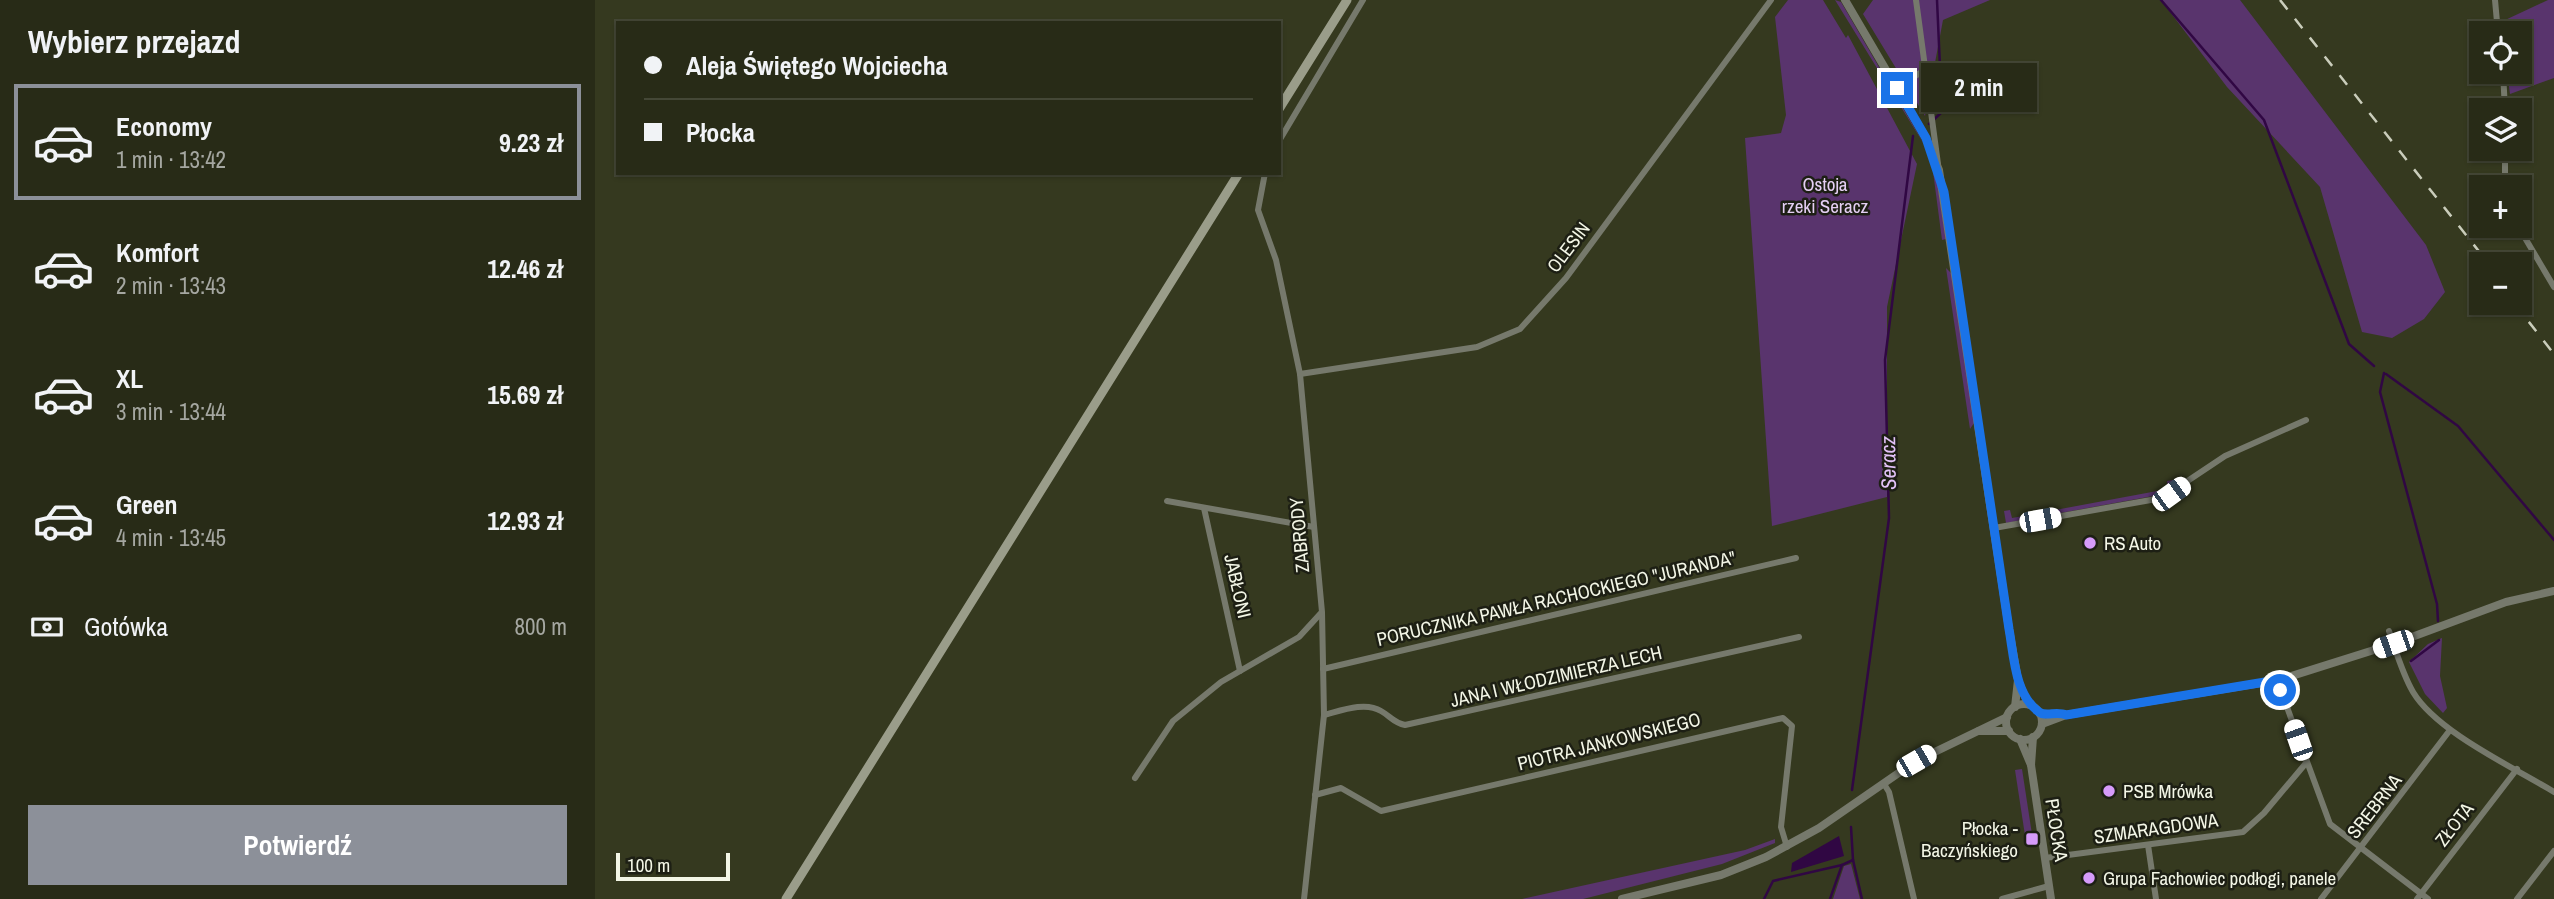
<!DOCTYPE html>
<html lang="pl">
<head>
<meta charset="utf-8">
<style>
  body { margin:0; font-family:"Archivo Narrow",sans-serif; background:#303320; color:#f1f3f6; height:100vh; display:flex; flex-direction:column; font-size:26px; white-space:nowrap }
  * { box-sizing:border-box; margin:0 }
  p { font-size:23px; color:#a5a7a1 }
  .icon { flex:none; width:38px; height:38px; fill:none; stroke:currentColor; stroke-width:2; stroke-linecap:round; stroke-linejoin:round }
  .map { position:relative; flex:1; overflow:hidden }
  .sheet { display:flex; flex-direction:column; background:#282b17; width:595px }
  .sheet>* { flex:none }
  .hud { position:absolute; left:21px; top:21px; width:665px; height:154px; border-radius:0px; box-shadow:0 2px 5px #0004,0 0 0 2px #444736; display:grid; align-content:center; height:154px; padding:0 28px; background:#282b17 }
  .tools { position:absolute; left:1874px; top:21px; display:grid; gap:14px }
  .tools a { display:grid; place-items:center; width:63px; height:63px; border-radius:0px; background:#282b17; box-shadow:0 2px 5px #0004,0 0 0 2px #444736; font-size:35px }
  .scale { position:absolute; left:21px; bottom:18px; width:114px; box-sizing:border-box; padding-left:7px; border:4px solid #f3f6e6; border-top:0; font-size:19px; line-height:24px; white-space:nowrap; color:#f3f6e6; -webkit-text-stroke:5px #1d1f14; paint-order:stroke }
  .end { position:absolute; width:32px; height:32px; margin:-16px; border:9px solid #1a73e8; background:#fff; box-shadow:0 0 0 4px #fff }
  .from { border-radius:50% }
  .bubble { position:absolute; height:49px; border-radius:0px; background:#282b17; box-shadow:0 2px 5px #0004,0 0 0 2px #444736; font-size:23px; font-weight:700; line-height:49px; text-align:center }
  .car { position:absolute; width:21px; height:42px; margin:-21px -10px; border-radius:9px; box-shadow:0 0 5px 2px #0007; background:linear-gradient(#fff 24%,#345 0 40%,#fff 0 76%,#345 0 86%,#fff 0) }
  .hud b { display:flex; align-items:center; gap:24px; height:66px; font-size:26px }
  .hud b+b { border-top:2px solid #444736 }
  .hud i { width:18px; height:18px; background:#f1f3f6 }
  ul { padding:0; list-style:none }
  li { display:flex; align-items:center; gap:21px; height:116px; margin:0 14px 10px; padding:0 14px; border:4px solid transparent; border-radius:0px }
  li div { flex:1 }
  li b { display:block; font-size:26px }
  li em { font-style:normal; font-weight:700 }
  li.on { border-color:#8c9099 }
  li>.icon { width:63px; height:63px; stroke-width:1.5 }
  h2 { padding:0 28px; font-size:32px; line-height:84px }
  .pay { display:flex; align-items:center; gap:18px; height:77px; padding:0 28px; font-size:26px }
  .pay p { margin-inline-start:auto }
  .cta { display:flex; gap:14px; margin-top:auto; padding:14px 28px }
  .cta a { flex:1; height:80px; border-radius:0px; background:#8c9099; color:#fff; font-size:28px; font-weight:700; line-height:80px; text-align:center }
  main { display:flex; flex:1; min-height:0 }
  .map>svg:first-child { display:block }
  .green { fill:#59346d }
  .water { fill:#300743 }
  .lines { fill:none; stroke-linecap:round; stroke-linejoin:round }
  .stream { stroke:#300743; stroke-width:2.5 }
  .minor { stroke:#76796c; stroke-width:6 }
  .tertiary { stroke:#76796c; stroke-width:8 }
  .secondary { stroke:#9a9d8a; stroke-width:9 }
  .rail { stroke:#cacdbb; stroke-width:2.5; stroke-dasharray:12 12; stroke-linecap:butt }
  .route { stroke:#1a73e8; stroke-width:9 }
  .poi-dot { fill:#d69bfa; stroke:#1d1f14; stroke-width:2.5 }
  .labels { text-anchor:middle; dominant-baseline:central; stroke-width:5; stroke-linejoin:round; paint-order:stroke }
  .park-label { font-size:19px; fill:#e5cff4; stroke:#1d1f14 }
  .street-label { font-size:19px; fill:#f3f6e6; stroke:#1d1f14 }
  .poi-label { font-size:19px; fill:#f3f6e6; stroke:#1d1f14; text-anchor:start }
  .water-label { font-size:21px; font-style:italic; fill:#e3c2f8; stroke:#1d1f14 }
</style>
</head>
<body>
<main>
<section class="sheet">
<h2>Wybierz przejazd</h2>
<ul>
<li class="on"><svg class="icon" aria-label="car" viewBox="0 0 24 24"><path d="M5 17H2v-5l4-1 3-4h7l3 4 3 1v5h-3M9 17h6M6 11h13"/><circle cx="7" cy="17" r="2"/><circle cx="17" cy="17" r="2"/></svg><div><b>Economy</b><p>1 min · 13:42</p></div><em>9.23 zł</em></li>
<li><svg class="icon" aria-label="car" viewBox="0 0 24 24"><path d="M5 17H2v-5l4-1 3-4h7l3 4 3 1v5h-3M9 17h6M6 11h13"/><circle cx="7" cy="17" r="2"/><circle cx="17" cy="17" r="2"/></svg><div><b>Komfort</b><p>2 min · 13:43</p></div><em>12.46 zł</em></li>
<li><svg class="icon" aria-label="car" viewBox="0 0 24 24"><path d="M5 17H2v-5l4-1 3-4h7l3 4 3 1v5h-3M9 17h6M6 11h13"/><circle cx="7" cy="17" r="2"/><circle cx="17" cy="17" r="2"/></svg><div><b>XL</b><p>3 min · 13:44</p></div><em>15.69 zł</em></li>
<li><svg class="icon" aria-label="car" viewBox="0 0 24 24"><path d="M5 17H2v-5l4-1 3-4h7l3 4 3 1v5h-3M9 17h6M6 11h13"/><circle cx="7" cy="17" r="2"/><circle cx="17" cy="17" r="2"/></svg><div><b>Green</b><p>4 min · 13:45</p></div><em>12.93 zł</em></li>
</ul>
<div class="pay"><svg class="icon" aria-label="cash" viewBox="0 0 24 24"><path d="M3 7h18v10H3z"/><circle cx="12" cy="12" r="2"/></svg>Gotówka<p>800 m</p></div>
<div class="cta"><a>Potwierdź</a></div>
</section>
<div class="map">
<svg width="1959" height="899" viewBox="0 0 1959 899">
  <rect width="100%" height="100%" fill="#35391f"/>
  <!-- green -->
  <g class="green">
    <polygon points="1193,0 1228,0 1251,38 1253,35 1322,164 1292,307 1292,497 1177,526 1150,138 1186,133 1191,115 1180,17"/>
    <polygon points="1240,0 1246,2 1333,151 1342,181 1351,239 1347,240 1337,164 1330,146"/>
    <polygon points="1278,0 1395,0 1348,20 1330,116 1268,14"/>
    <polygon points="1566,0 1645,0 1831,245 1850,292 1829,319 1797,338 1767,332 1725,187 1632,87"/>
    <polygon points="1953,0 1959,0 1959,78 1915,94 1912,72 1925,72 1925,33 1909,33 1908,21"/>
    <polygon points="1351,268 1357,274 1379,423 1375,429"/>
    <polygon points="1585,479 1585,483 1569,494 1411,523 1409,511 1415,510 1417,518 1573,489 1572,481"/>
    <polygon points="1847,638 1845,676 1852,708 1848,713 1830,694 1814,662 1833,644"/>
    <polygon points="1427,769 1438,841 1431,842 1420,770"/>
    <polygon points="1180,839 1180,843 1127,864 988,899 927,899 1150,850"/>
    <polygon points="1256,864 1265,899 1238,899 1249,866"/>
  </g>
  <!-- water -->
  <polygon class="water" points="1244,836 1249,856 1196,872 1197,863"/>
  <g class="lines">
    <!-- stream -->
    <g class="stream">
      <polyline points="1566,0 1669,120 1754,344 1779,366"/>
      <polyline points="1334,124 1347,112 1342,0"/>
      <polyline points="1789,373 1785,392 1842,604 1843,621"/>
      <polyline points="1791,374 1863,426 1959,540"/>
      <polyline points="1816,661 1844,640"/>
      <polyline points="1257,790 1294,518 1290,360 1318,136"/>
      <polyline points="1256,827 1258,860 1267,899"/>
      <polyline points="1169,899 1178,881 1247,865"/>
      <polyline points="1235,899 1247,865 1258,860"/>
    </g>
    <!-- minor -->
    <g class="minor">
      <polyline points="1321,0 1343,164"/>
      <polyline points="1900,0 1903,33"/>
      <polyline points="1908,72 1910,110"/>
      <polyline points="1302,88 1331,69"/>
      <polyline points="684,141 768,0"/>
      <polyline points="670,173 663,210 681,260 705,374 727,612 729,715 709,899"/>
      <polyline points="1910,187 1910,149"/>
      <polyline points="1923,226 1959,287"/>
      <polyline points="705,374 882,347 925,329 971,278 1176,0"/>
      <polyline points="572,501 719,527"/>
      <polyline points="609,508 645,671"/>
      <polyline points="1399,528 1567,498 1630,456 1711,420"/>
      <path d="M1794 631C1801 651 1807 673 1818 692 1842 732 1918 767 1959 792"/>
      <polyline points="728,669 1201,558"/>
      <polyline points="1682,680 1735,824 1833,899"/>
      <path d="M729 715C745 711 770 701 786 711 795 716 799 723 810 725L1204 637"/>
      <polyline points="540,778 578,721 626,682 704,637 726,613"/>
      <polyline points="1289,784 1294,792 1319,899"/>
      <polyline points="720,795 746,788 786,811 1188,718 1197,726 1186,827 1192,847"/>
      <polyline points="1553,845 1561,899"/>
      <polyline points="1450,858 1648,832 1669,813 1711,763"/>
      <polyline points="1407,899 1454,886"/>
      <polyline points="1726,899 1855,730"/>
      <polyline points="1822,899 1922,769"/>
      <polyline points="1922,899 1959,851"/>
    </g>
    <!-- tertiary -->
    <g class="tertiary">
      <polyline points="1250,0 1331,138 1344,170 1414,629 1423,680 1433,704"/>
      <circle cx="1429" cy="722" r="18"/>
      <polyline points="1420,707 1423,680"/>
      <polyline points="1445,714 1471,715"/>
      <polyline points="1447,724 1471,715 1684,680 1798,644 1911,602 1959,591"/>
      <polyline points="1384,731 1414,731"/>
      <polyline points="1438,737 1436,765 1456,899"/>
      <polyline points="1425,739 1436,765"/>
      <polyline points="1027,899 1126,875 1171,857 1224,828 1321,761 1412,717"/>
    </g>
    <!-- secondary -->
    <g class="secondary">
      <polyline points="684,109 752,0"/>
      <polyline points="191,899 644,173"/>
    </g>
    <!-- rail -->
    <g class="rail">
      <polyline points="1685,0 1894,264"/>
      <polyline points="1919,303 1959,354"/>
    </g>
  </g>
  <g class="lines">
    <!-- route -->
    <path class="route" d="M1302 88 1331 138 1349 192 1414 629C1419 657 1420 695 1444 712 1450 717 1462 711 1471 715L1682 680 1685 690"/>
  </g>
  <!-- markers -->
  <g class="poi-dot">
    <circle cx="1495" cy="543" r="7"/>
    <circle cx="1514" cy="791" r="7"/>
    <rect x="1430" y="832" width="14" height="14" rx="3.5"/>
    <circle cx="1494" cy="878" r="7"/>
  </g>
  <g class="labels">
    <!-- park labels -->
    <g class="park-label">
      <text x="1230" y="184">Ostoja<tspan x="1230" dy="22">rzeki Seracz</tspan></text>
    </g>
    <!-- street labels -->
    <g class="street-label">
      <text transform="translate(973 247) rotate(-53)">OLESIN</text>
      <text transform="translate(704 535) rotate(-95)">ZABRODY</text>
      <text transform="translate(643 586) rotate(77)">JABŁONI</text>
      <text transform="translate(961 598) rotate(-13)">PORUCZNIKA PAWŁA RACHOCKIEGO "JURANDA"</text>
      <text transform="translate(961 676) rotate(-13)">JANA I WŁODZIMIERZA LECH</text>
      <text transform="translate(1014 741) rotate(-14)">PIOTRA JANKOWSKIEGO</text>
      <text transform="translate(1779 806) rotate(-52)">SREBRNA</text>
      <text transform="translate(1859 824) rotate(-52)">ZŁOTA</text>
      <text transform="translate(1561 828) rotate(-8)">SZMARAGDOWA</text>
      <text transform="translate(1462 830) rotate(81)">PŁOCKA</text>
    </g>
    <!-- poi labels -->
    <g class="poi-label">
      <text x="1509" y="543">RS Auto</text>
      <text x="1528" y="791">PSB Mrówka</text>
      <text x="1423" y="828" text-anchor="end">Płocka -<tspan x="1423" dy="22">Baczyńskiego</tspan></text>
      <text x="1508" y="878">Grupa Fachowiec podłogi, panele</text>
    </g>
    <!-- water labels -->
    <g class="water-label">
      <text transform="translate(1293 463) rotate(-91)">Seracz</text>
    </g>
  </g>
</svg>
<div class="tools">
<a><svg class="icon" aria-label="locate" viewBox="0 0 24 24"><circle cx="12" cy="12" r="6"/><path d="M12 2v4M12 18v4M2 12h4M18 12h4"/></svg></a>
<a><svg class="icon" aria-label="layers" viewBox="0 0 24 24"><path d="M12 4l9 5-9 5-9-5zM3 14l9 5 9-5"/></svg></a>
<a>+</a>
<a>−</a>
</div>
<div class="scale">100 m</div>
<i class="end from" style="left:1685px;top:690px"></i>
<i class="end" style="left:1302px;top:88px"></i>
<div class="bubble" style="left:1326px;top:63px;width:116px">2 min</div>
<i class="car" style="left:1576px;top:494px;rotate:54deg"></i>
<i class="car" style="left:1445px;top:520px;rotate:80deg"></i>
<i class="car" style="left:1798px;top:644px;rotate:251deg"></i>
<i class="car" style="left:1703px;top:740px;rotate:341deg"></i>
<i class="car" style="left:1321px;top:761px;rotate:60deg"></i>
<div class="hud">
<b><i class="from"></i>Aleja Świętego Wojciecha</b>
<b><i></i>Płocka</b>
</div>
</div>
</main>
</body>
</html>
